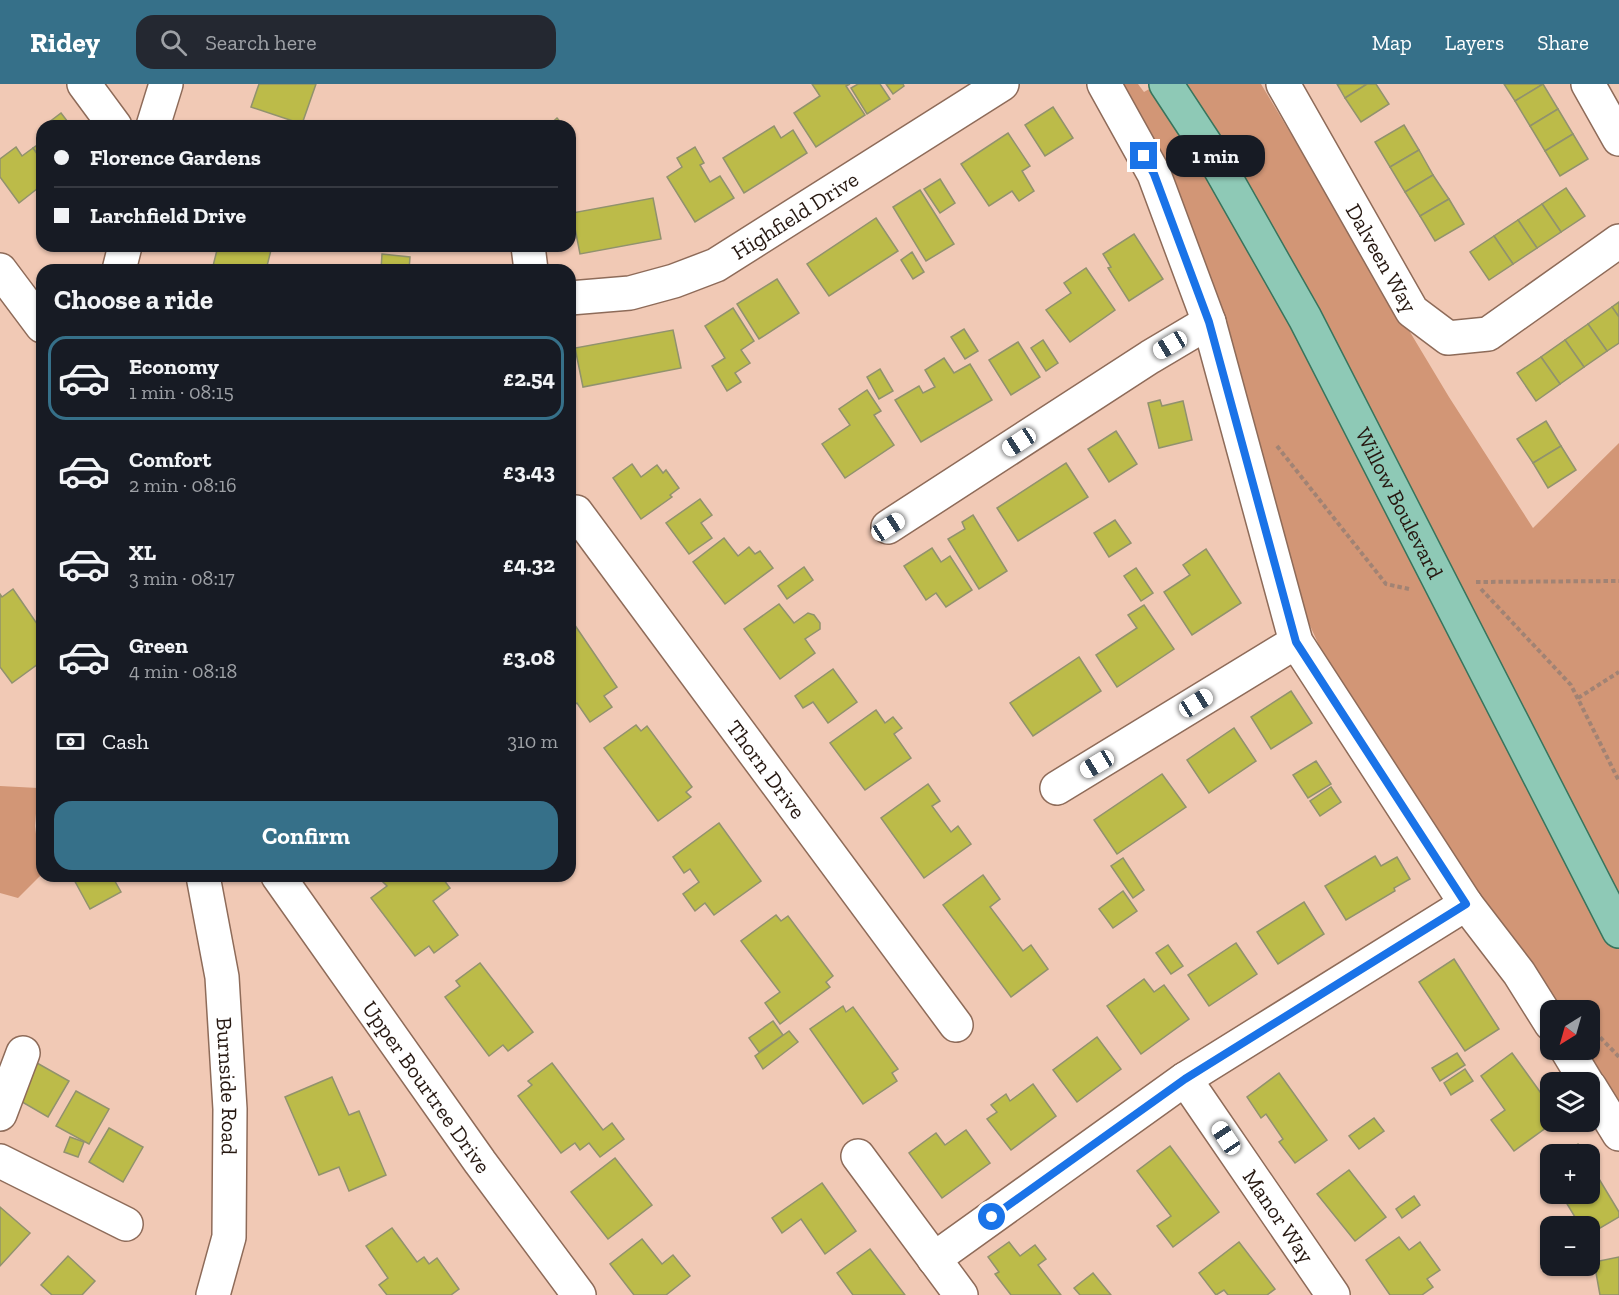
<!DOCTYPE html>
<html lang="en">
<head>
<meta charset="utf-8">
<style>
  body { margin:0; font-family:"Zilla Slab",serif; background:#242831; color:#f1f3f6; height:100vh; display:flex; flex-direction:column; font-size:22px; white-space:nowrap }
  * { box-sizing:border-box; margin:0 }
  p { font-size:20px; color:#9ea1a6 }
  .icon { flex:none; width:33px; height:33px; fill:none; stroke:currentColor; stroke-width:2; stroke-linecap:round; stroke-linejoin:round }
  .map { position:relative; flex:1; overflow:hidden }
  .details { position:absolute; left:36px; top:180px; width:540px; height:618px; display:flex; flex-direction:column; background:#171b24; border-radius:18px; box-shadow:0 2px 4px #0004 }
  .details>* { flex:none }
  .guide { position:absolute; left:36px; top:36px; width:540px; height:132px; border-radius:18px; box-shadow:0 2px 4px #0004; display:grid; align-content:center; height:132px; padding:0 18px; background:#171b24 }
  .needle { width:39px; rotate:217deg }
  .fabs { position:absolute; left:1540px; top:916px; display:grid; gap:12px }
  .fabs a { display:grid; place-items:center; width:60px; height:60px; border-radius:12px; background:#171b24; box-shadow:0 2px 4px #0004; font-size:30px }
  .end { position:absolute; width:27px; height:27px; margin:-14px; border:8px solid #1a73e8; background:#fff; box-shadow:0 0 0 3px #fff }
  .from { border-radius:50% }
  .bubble { position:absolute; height:42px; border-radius:18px; background:#171b24; box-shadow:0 2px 4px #0004; font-size:20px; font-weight:800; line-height:42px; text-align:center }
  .car { position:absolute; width:18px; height:36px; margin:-18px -9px; border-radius:8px; box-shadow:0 0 4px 2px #0007; background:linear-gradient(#fff 24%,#345 0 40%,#fff 0 76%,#345 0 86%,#fff 0) }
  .guide b { display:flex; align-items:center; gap:21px; height:57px; font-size:22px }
  .guide b+b { border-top:2px solid #363941 }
  .guide i { width:15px; height:15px; background:#f1f3f6 }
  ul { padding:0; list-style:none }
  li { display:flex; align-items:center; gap:18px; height:84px; margin:0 12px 9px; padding:0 6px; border:3px solid transparent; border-radius:18px }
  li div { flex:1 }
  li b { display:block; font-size:22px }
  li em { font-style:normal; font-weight:800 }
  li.on { border-color:#367089 }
  li>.icon { width:54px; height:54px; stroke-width:1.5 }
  h2 { padding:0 18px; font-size:27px; line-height:72px }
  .pay { display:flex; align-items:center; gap:15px; height:66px; padding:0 18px; font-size:22px }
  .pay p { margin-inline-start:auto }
  .cta { display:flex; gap:12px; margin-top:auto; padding:12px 18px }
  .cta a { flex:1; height:69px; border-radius:18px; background:#367089; color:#fff; font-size:24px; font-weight:800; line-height:69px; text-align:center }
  header { display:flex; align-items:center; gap:36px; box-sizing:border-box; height:84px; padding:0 30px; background:#367089; color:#fff }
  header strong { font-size:28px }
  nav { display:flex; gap:33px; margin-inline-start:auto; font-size:21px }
  .search { width:420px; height:54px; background:#242831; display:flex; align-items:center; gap:15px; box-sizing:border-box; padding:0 21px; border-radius:18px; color:#9ea1a6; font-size:22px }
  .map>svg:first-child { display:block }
  .green { fill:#d29676 }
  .building { fill:#bcbb49; stroke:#91926d; stroke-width:1.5 }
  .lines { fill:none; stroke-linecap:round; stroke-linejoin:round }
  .minor-casing { stroke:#8e6b59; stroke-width:36 }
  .major-casing { stroke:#38745c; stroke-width:36 }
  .path { stroke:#a18374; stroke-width:4; stroke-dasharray:4.5 3; stroke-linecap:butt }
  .minor { stroke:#fff; stroke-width:33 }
  .major { stroke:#8ec9b6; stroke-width:33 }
  .route { stroke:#1a73e8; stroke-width:8 }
  .labels { text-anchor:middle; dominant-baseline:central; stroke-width:4.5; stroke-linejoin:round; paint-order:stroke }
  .street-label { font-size:22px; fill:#261811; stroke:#fdf1eb }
</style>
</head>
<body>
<header>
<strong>Ridey</strong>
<div class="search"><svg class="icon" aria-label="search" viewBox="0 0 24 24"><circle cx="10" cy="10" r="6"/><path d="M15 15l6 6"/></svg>Search here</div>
<nav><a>Map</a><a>Layers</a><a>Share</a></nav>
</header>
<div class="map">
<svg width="1619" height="1211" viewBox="0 0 1619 1211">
  <rect width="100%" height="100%" fill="#f1c9b5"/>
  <!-- green -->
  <g class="green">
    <polygon points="1117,0 1138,0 1144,8 1158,0 1261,0 1449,313 1533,444 1619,359 1619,1027 1581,966 1590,966 1590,927 1555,927 1330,585 1282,481"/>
    <polygon points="0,702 38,704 35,742 41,791 18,814 0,809"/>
  </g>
  <!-- building -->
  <g class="building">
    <polygon points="259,0 316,0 302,40 251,23"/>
    <polygon points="812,0 850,0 846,2 865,31 816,63 794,29 820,12"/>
    <polygon points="858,0 880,0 890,15 867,30 851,4"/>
    <polygon points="886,0 903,0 904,2 893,10"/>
    <polygon points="1337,0 1367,0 1345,14"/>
    <polygon points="1367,0 1376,0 1389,20 1361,38 1345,14"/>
    <polygon points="1504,0 1543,0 1515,17"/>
    <polygon points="1543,0 1558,25 1530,42 1515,17"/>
    <polygon points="1053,23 1073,54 1045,72 1025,41"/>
    <polygon points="1558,25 1573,50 1545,67 1530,42"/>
    <polygon points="61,29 71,42 44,42"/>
    <polygon points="557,34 564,42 548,42"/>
    <polygon points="1404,41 1419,66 1390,83 1375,58"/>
    <polygon points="774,42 781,54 793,46 807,69 744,109 723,74"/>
    <polygon points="1008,49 1030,82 1022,87 1034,107 1019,117 1012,107 989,122 961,80"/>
    <polygon points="1573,50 1588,75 1560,92 1545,67"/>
    <polygon points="42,58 42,77 33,64"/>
    <polygon points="16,63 22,72 33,64 42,77 42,101 19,119 0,93 0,75"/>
    <polygon points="695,63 704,79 700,81 710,98 720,92 734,114 695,138 667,93 682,83 677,74"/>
    <polygon points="1419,66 1433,91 1405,108 1390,83"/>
    <polygon points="1433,91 1449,115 1420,132 1405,108"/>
    <polygon points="940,95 955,119 940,129 924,105"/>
    <polygon points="1566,104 1585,132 1561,148 1542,120"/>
    <polygon points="920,106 954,160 926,177 893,123"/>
    <polygon points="653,114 661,155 580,170 572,129"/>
    <polygon points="1449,115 1464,140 1435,157 1420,132"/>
    <polygon points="1542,120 1561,148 1537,164 1518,136"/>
    <polygon points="876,134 898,167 829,212 807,180"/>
    <polygon points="1518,136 1537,164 1513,180 1494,152"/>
    <polygon points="1134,150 1163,195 1129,217 1108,184 1111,183 1103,170"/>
    <polygon points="1494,152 1513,180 1489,196 1470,168"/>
    <polygon points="218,162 272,162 266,186 212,186"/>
    <polygon points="912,168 924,188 913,195 901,176"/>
    <polygon points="382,170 410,173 409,186 381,186"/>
    <polygon points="1086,184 1115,226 1070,258 1046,226 1071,209 1064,199"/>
    <polygon points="777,195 799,229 759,255 737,220"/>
    <polygon points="1619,218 1619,233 1612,223"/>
    <polygon points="1612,223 1619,233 1619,259 1607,267 1588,240"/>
    <polygon points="733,224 754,257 741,266 750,279 735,289 741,298 727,307 712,282 725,274 705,242"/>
    <polygon points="1588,240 1607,267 1584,283 1565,256"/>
    <polygon points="964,245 978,267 965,275 951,253"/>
    <polygon points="673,246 681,284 583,303 575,264"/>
    <polygon points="1043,256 1058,279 1046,287 1031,264"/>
    <polygon points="1565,256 1584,283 1560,300 1541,273"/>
    <polygon points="1018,258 1040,293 1011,311 989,276"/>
    <polygon points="1541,273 1560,300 1536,317 1517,289"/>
    <polygon points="944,274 954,289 970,280 992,316 921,358 895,316 919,302 923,309 935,303 925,286"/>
    <polygon points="880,285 893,307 879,315 867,293"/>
    <polygon points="867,306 881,327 874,331 894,361 845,394 822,360 850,341 839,325"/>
    <polygon points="1160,316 1162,322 1183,317 1192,356 1159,364 1148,319"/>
    <polygon points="1546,337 1561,362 1533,379 1517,355"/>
    <polygon points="1116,347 1137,380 1109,398 1088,365"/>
    <polygon points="1561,362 1576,386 1548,404 1533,379"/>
    <polygon points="1066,379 1088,413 1018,457 997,424"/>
    <polygon points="632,380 641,393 657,381 663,389 666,386 679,404 670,411 672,413 641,435 613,394"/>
    <polygon points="700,415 712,431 701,439 712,454 689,470 666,439"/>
    <polygon points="973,431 1007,487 979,505 948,455 965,445 962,438"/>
    <polygon points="1115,436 1131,459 1109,473 1094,449"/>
    <polygon points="724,454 738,472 749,463 755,470 760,467 773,484 725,520 693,478"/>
    <polygon points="932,464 941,478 950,472 972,506 946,523 936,509 926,516 904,482"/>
    <polygon points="1206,465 1241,519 1192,551 1164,508 1190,491 1183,481"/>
    <polygon points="804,483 813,496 787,515 778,502"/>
    <polygon points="1136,484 1153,509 1141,517 1124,492"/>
    <polygon points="13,505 42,547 42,577 12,599 0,583 0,510 2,513"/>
    <polygon points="779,520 794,539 808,529 814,531 820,539 820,545 805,555 815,569 780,595 744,545"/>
    <polygon points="1144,521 1174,565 1117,603 1096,571 1137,544 1128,531"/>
    <polygon points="570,534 617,603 604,612 612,623 590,638 577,619 570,624"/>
    <polygon points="1079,573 1101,607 1033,652 1010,619"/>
    <polygon points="833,585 857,618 828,639 813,618 803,624 795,612"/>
    <polygon points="1291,607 1312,639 1271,665 1251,633"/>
    <polygon points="876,626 885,639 893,633 902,644 894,650 911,674 865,706 830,659"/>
    <polygon points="636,641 641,647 647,642 692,703 686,708 691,713 658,737 604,664"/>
    <polygon points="1234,644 1256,677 1209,709 1187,676"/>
    <polygon points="1316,677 1331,700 1308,714 1293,691"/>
    <polygon points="1162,690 1186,723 1117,770 1094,736"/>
    <polygon points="928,700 940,717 932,722 951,748 958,742 971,760 924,794 881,734"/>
    <polygon points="1331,703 1341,718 1320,732 1310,717"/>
    <polygon points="719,739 761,797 714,831 705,819 695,827 683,810 699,798 690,785 684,789 673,773"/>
    <polygon points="1375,772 1381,782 1397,773 1410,795 1394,804 1395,807 1346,836 1325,802"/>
    <polygon points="1123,774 1144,806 1133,814 1111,782"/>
    <polygon points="983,791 1000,815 990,823 1023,867 1031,861 1048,885 1011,913 943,821"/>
    <polygon points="72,792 112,792 121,808 90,825"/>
    <polygon points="391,792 441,792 450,804 433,817 458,851 434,869 429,862 415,872 371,814 387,802 383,798"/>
    <polygon points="1123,807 1137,827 1113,844 1099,825"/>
    <polygon points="1304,818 1324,850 1278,880 1257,848"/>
    <polygon points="776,831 781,837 788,832 833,892 826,898 830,903 780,940 765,919 780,908 741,857"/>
    <polygon points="1236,859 1257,890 1209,922 1188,891"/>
    <polygon points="1168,861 1183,882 1171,890 1156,869"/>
    <polygon points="1454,875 1499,945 1465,967 1419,898"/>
    <polygon points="480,879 533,948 508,967 503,961 489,972 445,913 460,902 456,897"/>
    <polygon points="1144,895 1154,908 1164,901 1189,935 1141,970 1107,922"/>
    <polygon points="843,922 846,928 853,923 898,985 892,989 897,997 863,1020 810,945"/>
    <polygon points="773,937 783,951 759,968 749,954"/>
    <polygon points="789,947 798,958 763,985 755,972"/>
    <polygon points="1097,953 1121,985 1077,1018 1053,986"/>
    <polygon points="1457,969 1465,981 1440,997 1432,984"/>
    <polygon points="1512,969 1551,1023 1551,1038 1554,1038 1514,1067 1491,1036 1505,1026 1481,992"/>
    <polygon points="37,979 69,997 48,1033 17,1015"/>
    <polygon points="552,979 603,1046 612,1039 624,1055 600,1073 589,1059 580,1066 575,1059 561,1069 518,1012 532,1001 528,997"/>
    <polygon points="1465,985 1473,997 1451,1011 1444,999"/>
    <polygon points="1279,989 1327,1056 1295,1079 1279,1058 1283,1055 1266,1030 1261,1034 1247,1013"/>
    <polygon points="332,993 349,1031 359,1027 386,1091 349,1107 339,1083 319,1091 285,1013"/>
    <polygon points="1033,1000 1056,1032 1011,1066 987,1035 997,1028 991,1021 1006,1010 1010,1017"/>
    <polygon points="76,1007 109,1025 89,1060 56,1042"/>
    <polygon points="1374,1034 1384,1047 1359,1065 1349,1052"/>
    <polygon points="109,1044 143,1063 123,1098 89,1078"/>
    <polygon points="966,1046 990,1079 942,1114 909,1069 936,1049 945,1061"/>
    <polygon points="70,1053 84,1058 78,1073 64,1068"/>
    <polygon points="1578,1060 1585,1071 1561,1071"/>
    <polygon points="1170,1062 1219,1128 1173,1163 1157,1142 1171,1132 1137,1087"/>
    <polygon points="615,1074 652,1121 608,1155 571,1108"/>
    <polygon points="1551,1077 1551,1094 1544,1081"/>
    <polygon points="1590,1080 1619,1128 1619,1133 1590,1150 1590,1143 1581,1143 1561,1110 1590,1110"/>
    <polygon points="1349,1086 1386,1133 1355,1157 1317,1110"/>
    <polygon points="822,1099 856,1147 825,1170 801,1135 782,1149 772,1134"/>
    <polygon points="1414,1112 1420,1121 1402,1134 1396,1125"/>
    <polygon points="0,1123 30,1149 0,1182"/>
    <polygon points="392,1144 417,1178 424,1173 429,1180 437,1174 459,1205 451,1211 387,1211 379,1201 388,1194 366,1162"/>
    <polygon points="1399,1153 1409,1166 1420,1158 1440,1186 1427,1195 1433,1203 1422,1211 1390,1211 1366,1176"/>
    <polygon points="642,1155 662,1180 673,1171 690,1192 666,1211 634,1211 610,1180"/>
    <polygon points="1009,1158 1020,1172 1035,1161 1046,1175 1038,1181 1061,1211 1011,1211 995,1190 999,1188 988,1173"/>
    <polygon points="1239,1158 1275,1205 1267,1211 1228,1211 1224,1206 1216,1211 1199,1189"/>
    <polygon points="870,1165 905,1211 853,1211 837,1189"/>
    <polygon points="68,1172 95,1197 82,1211 52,1211 41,1201"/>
    <polygon points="1619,1173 1619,1211 1600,1211 1594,1178"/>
    <polygon points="1093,1189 1111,1211 1080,1211 1074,1204"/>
  </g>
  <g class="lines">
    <defs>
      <g id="minor">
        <polyline points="84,0 115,42"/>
        <polyline points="1104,0 1154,90 1209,238 1296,558 1466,820 1519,889 1551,940"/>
        <path id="s1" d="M1283 0 1412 227 1448 254 1488 250 1619 157"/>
        <polyline points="1588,0 1619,55"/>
        <polyline points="153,42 166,0"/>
        <polyline points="528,162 531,186"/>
        <polyline points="0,186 42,242"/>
        <polyline points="119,186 125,162"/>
        <path id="s2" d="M570 214 630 209 674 197 716 181 1002 0"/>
        <path id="s3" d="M576 428 956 941"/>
        <polyline points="888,443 1150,273 1209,238"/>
        <polyline points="1057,704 1296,558"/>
        <path id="s4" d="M203 792 222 893 230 1025 229 1153 213 1211"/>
        <path id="s5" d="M278 792 480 1078 579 1211"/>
        <polyline points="1567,966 1587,999"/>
        <path id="s6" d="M1185 995 1333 1211"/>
        <polyline points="1590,1003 1619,1050"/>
        <polyline points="0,1030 23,969"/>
        <polyline points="858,1072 961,1211"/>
        <polyline points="0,1077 126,1140"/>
        <polyline points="934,1175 1185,995 1466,820"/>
      </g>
      <g id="major">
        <path id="s7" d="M1166 0 1212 70 1305 234 1619 847"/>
      </g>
    </defs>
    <!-- minor casing -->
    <use href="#minor" class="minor-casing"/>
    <!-- major casing -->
    <use href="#major" class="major-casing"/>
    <!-- path -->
    <g class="path">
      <polyline points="1277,362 1386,500 1409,505"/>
      <polyline points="1476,498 1619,497"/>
      <polyline points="1481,505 1571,601 1619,697"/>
      <polyline points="1578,614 1619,588"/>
      <polyline points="1595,948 1619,973"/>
    </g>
    <!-- minor -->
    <use href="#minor" class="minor"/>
    <!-- major -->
    <use href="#major" class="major"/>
  </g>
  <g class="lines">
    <!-- route -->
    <polyline class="route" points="992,1133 1185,995 1466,820 1296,558 1209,238 1154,90 1144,72"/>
  </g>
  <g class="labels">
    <!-- street labels -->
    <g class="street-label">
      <text stroke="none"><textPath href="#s2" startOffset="244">Highfield Drive</textPath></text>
      <text stroke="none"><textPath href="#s1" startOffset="200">Dalveen Way</textPath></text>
      <text stroke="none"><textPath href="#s7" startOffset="480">Willow Boulevard</textPath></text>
      <text stroke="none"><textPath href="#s3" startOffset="320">Thorn Drive</textPath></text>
      <text stroke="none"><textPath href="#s4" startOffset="212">Burnside Road</textPath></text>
      <text stroke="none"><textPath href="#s5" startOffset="258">Upper Bourtree Drive</textPath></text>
      <text stroke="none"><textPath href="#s6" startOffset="166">Manor Way</textPath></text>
    </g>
  </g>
</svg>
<div class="fabs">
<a><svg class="needle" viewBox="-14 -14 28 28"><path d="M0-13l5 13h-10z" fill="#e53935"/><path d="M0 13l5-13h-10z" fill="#9ea1a6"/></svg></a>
<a><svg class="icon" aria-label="layers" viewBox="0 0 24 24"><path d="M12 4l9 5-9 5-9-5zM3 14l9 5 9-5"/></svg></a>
<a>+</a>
<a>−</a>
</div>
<i class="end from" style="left:992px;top:1133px"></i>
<i class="end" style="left:1144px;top:72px"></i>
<div class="bubble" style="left:1166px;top:51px;width:99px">1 min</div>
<i class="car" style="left:1170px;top:261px;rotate:239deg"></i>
<i class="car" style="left:1019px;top:358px;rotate:237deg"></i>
<i class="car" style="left:888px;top:443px;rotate:57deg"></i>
<i class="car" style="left:1196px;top:619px;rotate:58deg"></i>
<i class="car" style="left:1097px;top:680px;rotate:239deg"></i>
<i class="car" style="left:1226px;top:1054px;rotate:326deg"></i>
<div class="guide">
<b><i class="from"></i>Florence Gardens</b>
<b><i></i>Larchfield Drive</b>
</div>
<section class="details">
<h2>Choose a ride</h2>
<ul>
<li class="on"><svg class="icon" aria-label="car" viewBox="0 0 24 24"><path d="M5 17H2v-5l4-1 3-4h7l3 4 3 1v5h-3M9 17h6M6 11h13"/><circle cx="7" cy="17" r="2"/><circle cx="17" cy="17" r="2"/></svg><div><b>Economy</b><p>1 min · 08:15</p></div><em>£2.54</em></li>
<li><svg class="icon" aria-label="car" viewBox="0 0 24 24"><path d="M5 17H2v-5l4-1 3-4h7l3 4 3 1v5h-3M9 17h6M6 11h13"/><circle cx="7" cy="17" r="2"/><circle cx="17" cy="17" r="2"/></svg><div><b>Comfort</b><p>2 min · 08:16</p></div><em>£3.43</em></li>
<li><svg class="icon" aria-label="car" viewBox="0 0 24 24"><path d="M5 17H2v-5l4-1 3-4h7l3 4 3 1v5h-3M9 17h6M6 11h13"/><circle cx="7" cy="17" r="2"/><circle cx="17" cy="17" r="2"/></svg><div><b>XL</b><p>3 min · 08:17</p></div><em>£4.32</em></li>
<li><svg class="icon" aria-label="car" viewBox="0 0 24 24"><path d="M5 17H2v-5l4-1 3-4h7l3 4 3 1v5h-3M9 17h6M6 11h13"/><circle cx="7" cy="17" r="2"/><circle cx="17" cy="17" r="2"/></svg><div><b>Green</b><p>4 min · 08:18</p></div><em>£3.08</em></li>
</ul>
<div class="pay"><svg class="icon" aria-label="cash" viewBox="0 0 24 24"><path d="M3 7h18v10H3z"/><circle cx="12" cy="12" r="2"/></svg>Cash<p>310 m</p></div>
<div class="cta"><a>Confirm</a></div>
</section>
</div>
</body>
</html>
